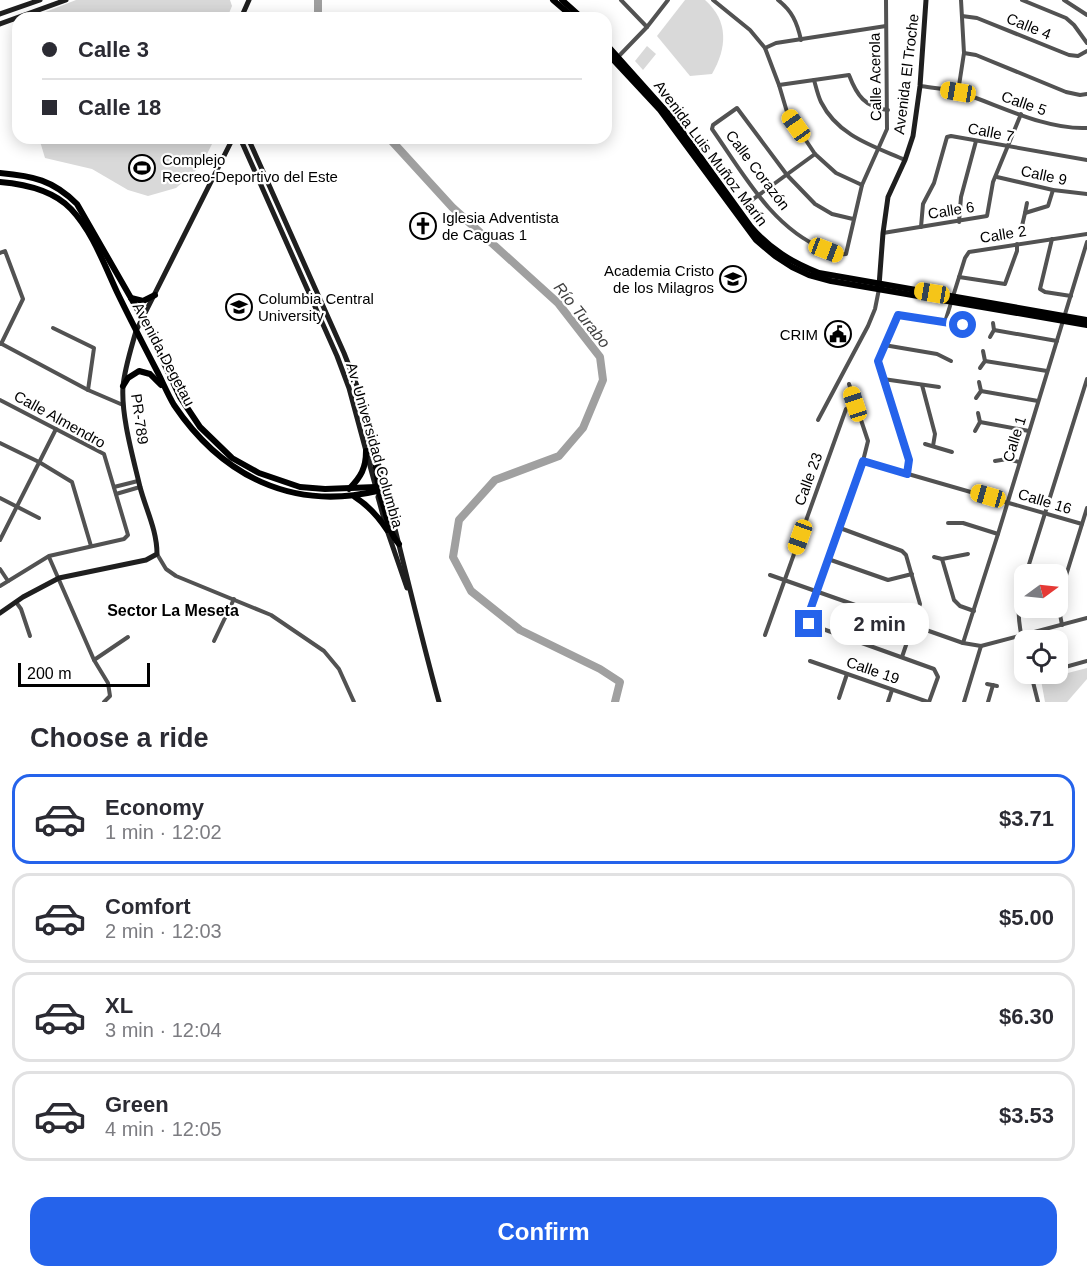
<!DOCTYPE html>
<html lang="en">
<head>
<meta charset="utf-8">
<style>
  body { margin:0; font-family:Arial,sans-serif; background:#f2f2f3; color:#2b2b33; height:100vh; display:flex; flex-direction:column; font-size:22px; white-space:nowrap }
  * { box-sizing:border-box; margin:0 }
  p { font-size:20px; color:#7c7c81 }
  .icon { flex:none; width:33px; height:33px; fill:none; stroke:currentColor; stroke-width:2; stroke-linecap:round; stroke-linejoin:round }
  .map { position:relative; height:702px; overflow:hidden }
  .panel { display:flex; flex-direction:column; background:#fff; flex:1 }
  .panel>* { flex:none }
  .guide { position:absolute; left:12px; top:12px; width:600px; height:132px; border-radius:18px; box-shadow:0 3px 15px #0003; display:grid; align-content:center; height:132px; padding:0 30px; background:#fff }
  .needle { width:39px; rotate:75deg }
  .fabs { position:absolute; left:1014px; top:564px; display:grid; gap:12px }
  .fabs a { display:grid; place-items:center; width:54px; height:54px; border-radius:12px; background:#fff; box-shadow:0 3px 15px #0003; font-size:30px }
  .scale { position:absolute; left:18px; bottom:15px; width:132px; box-sizing:border-box; padding-left:6px; border:3px solid #000; border-top:0; font-size:16px; line-height:21px; white-space:nowrap; color:#000; -webkit-text-stroke:4px #fff; paint-order:stroke }
  .end { position:absolute; width:27px; height:27px; margin:-14px; border:8px solid #2563eb; background:#fff; box-shadow:0 0 0 3px #fff }
  .from { border-radius:50% }
  .bubble { position:absolute; height:42px; border-radius:18px; background:#fff; box-shadow:0 3px 15px #0003; font-size:20px; font-weight:700; line-height:42px; text-align:center }
  .car { position:absolute; width:18px; height:36px; margin:-18px -9px; border-radius:8px; box-shadow:0 0 4px 2px #0007; background:linear-gradient(#f5c518 24%,#345 0 40%,#f5c518 0 76%,#345 0 86%,#f5c518 0) }
  .guide b { display:flex; align-items:center; gap:21px; height:57px; font-size:22px }
  .guide b+b { border-top:2px solid #e1e1e2 }
  .guide i { width:15px; height:15px; background:#2b2b33 }
  ul { padding:0; list-style:none }
  li { display:flex; align-items:center; gap:18px; height:90px; margin:0 12px 9px; padding:0 18px; border:3px solid #e1e1e2; border-radius:18px }
  li div { flex:1 }
  li b { display:block; font-size:22px }
  li em { font-style:normal; font-weight:700 }
  li.current { border-color:#2563eb }
  li>.icon { width:54px; height:54px; stroke-width:1.5 }
  h2 { padding:0 30px; font-size:27px; line-height:72px }
  .button { display:flex; gap:12px; margin-top:auto; padding:12px 30px }
  .button a { flex:1; height:69px; border-radius:18px; background:#2563eb; color:#fff; font-size:24px; font-weight:700; line-height:69px; text-align:center }
  .map>svg:first-child { display:block }
  .green { fill:#d9d9d9 }
  .lines { fill:none; stroke-linecap:round; stroke-linejoin:round }
  .river { stroke:#a0a0a0; stroke-width:8 }
  .street { stroke:#525252; stroke-width:4 }
  .secondary { stroke:#1f1f1f; stroke-width:5 }
  .primary { stroke:#000; stroke-width:6 }
  .route { stroke:#2563eb; stroke-width:8 }
  .labels { text-anchor:middle; dominant-baseline:central; stroke-width:4.5; stroke-linejoin:round; paint-order:stroke }
  .street-label { font-size:15px; fill:#000; stroke:#fff }
  .poi-label { font-size:15px; fill:#000; stroke:#fff; text-anchor:start }
  .water-label { font-size:16px; font-style:italic; fill:#414141; stroke:#fff }
  .neighbourhood-label { font-size:16px; font-weight:bold; fill:#000; stroke:#fff }
</style>
</head>
<body>
<div class="map">
<svg width="1087" height="702" viewBox="0 0 1087 702">
  <rect width="100%" height="100%" fill="#fff"/>
  <!-- green -->
  <g class="green">
    <polygon points="76,0 230,0 232,6 227,18 30,18"/>
    <path d="M685 0H705C729 21 727 48 712 74L690 76 657 36Z"/>
    <polygon points="647,46 656,54 643,70 635,61"/>
    <polygon points="39,138 215,138 201,166 176,188 148,196 128,190 92,169 45,158"/>
    <polygon points="1087,668 1087,679 1067,702 1045,702 1041,680"/>
  </g>
  <g class="lines">
    <!-- river -->
    <g class="river">
      <polyline points="318,0 318,18"/>
      <polyline points="389,138 452,207 558,303 600,357 603,380 583,428 559,456 495,480 459,520 453,557 471,591 520,630 600,669 620,682 615,702"/>
    </g>
    <!-- street -->
    <g class="street">
      <polyline points="621,0 647,27"/>
      <polyline points="713,0 750,30 765,48 779,85 787,112 815,154 836,173 862,185"/>
      <path d="M778 0C792 11 797 22 801 40"/>
      <polyline points="1022,0 1066,18 1074,25 1087,43"/>
      <polyline points="1064,0 1087,15"/>
      <polyline points="962,16 977,18 1069,55 1078,56 1087,51"/>
      <polyline points="765,48 776,43 886,26"/>
      <polyline points="964,53 976,55 1066,92 1080,95 1087,94"/>
      <polyline points="617,58 647,27 668,0"/>
      <path d="M814 80C816 87 818 96 821 102 838 136 873 146 905 160"/>
      <path d="M779 85 849 75C857 96 865 107 888 110"/>
      <path d="M920 86C934 88 949 89 962 93 1001 106 1046 130 1087 128"/>
      <polyline points="958,92 964,53 961,0"/>
      <polyline points="997,177 1053,190 1087,194"/>
      <polyline points="745,205 815,154"/>
      <polyline points="1025,213 1027,203"/>
      <path d="M853 219 832 214 815 204 787 175 737 108 713 125 712 129C743 173 772 228 824 249 832 252 838 255 846 254L862 185 887 129 886 0"/>
      <polyline points="959,222 961,197 976,141"/>
      <polyline points="1022,226 1025,213 1048,206 1053,190"/>
      <polyline points="921,227 923,204 934,183 947,137 951,136 1087,160"/>
      <polyline points="883,233 987,216 993,182 1021,114"/>
      <polyline points="1052,239 1040,289 1045,292 1071,296"/>
      <polyline points="0,253 5,251 23,299 1,344"/>
      <polyline points="959,277 1005,284 1017,251 1017,244"/>
      <polyline points="945,322 965,258 969,252 1087,234"/>
      <polyline points="53,328 94,348 88,390"/>
      <polyline points="994,330 1057,341"/>
      <polyline points="990,337 994,330 993,323"/>
      <polyline points="0,343 88,390 123,405"/>
      <polyline points="884,345 937,354 951,361"/>
      <polyline points="985,361 1047,371"/>
      <polyline points="980,368 985,361 983,351"/>
      <polyline points="883,379 939,387"/>
      <polyline points="849,384 868,441 863,461 808,616 809,624 934,669 938,677 929,702"/>
      <polyline points="922,385 935,434 933,446"/>
      <polyline points="981,391 1038,401"/>
      <polyline points="976,398 981,391 979,382"/>
      <polyline points="0,400 104,454 128,535 124,539 49,556 0,586"/>
      <polyline points="818,420 868,326 875,309 879,289"/>
      <polyline points="980,422 1029,431"/>
      <polyline points="975,431 980,422 978,413"/>
      <polyline points="0,443 39,462 72,482 91,546"/>
      <polyline points="925,444 952,452"/>
      <polyline points="863,461 1082,524"/>
      <polyline points="995,461 1007,459 1019,462"/>
      <polyline points="907,473 909,460 878,361 898,315 963,325"/>
      <polyline points="114,487 138,481"/>
      <polyline points="116,494 140,487"/>
      <polyline points="0,498 39,518"/>
      <polyline points="948,523 963,523 998,534"/>
      <polyline points="840,528 902,551 906,555 920,604 902,657"/>
      <polyline points="0,540 56,429"/>
      <polyline points="157,554 166,569 176,576 271,615 324,651 339,669 354,702"/>
      <polyline points="49,557 94,660 108,683 110,696 104,702"/>
      <polyline points="934,557 942,559 968,554"/>
      <polyline points="828,559 888,580 912,574"/>
      <polyline points="942,559 954,600 960,606 974,611"/>
      <polyline points="0,569 8,581"/>
      <polyline points="1026,574 1087,379"/>
      <polyline points="770,575 963,643 981,646 1087,618"/>
      <path d="M1024 580C1016 607 1018 622 1024 648"/>
      <polyline points="16,602 21,609 30,636"/>
      <polyline points="1062,625 1059,609 1059,598 1087,508"/>
      <polyline points="765,635 846,409 855,404"/>
      <polyline points="214,641 234,599"/>
      <polyline points="963,643 998,534 1087,242"/>
      <polyline points="94,660 128,637"/>
      <polyline points="810,661 928,702"/>
      <polyline points="1058,669 1087,661"/>
      <polyline points="1031,674 1038,702"/>
      <polyline points="1032,676 1040,674"/>
      <polyline points="987,684 997,686"/>
      <polyline points="839,698 847,674"/>
      <polyline points="888,702 892,690"/>
      <polyline points="964,702 981,646"/>
      <polyline points="988,702 993,685"/>
    </g>
    <!-- secondary -->
    <g class="secondary">
      <polyline points="0,14 40,0"/>
      <polyline points="241,18 249,0"/>
      <polyline points="0,24 66,0"/>
      <polyline points="240,138 337,356 349,388 376,488"/>
      <polyline points="248,138 344,353 357,386 367,422"/>
      <polyline points="879,286 883,233 888,197 905,160 913,136 920,86 926,0"/>
      <path d="M378 462C399 542 417 622 439 702"/>
      <polyline points="378,497 387,530 407,588"/>
      <path d="M0 613 23 597 59 578 146 560 157 554C157 530 146 510 140 487 133 457 121 416 123 386 125 367 131 349 136 331L233 138"/>
    </g>
    <!-- primary -->
    <g class="primary">
      <polyline points="553,0 574,18"/>
      <polyline points="562,0 582,18"/>
      <path d="M606 44 673 119 751 227C770 249 791 262 819 273L1087 320"/>
      <polyline points="606,52 660,110 756,240 775,256 792,267 809,275 831,281 1087,325"/>
      <path d="M0 173C33 176 53 180 77 204L143 319 180 397 200 427 232 458 259 473 300 487 325 489 376 487C387 504 385 529 399 544"/>
      <path d="M0 182C24 184 53 190 71 209 92 231 104 264 117 292 130 319 144 346 158 373 163 383 168 395 174 405 222 476 292 511 377 491 381 468 366 443 366 419"/>
      <polyline points="131,298 143,301 155,295"/>
      <polyline points="123,386 128,378 139,371 150,374 161,385"/>
      <path d="M349 489C361 477 366 468 366 451"/>
      <path d="M355 497C369 506 378 516 387 530"/>
    </g>
  </g>
  <g class="lines">
    <!-- route -->
    <polyline class="route" points="809,624 808,616 863,461 907,474 909,460 878,361 898,315 963,325"/>
  </g>
  <!-- icons -->
  <defs>
    <symbol id="stadium-ring" viewBox="-11 -11 22 22"><circle r="9.5" fill="#fff" stroke="#000" stroke-width="1.5"/><path d="M0-5a6.5 5 0 1 0 0 10a6.5 5 0 1 0 0-10ZM-3.5-1.8h7v3.6h-7Z" fill="#000"/></symbol>
    <symbol id="church-ring" viewBox="-11 -11 22 22"><circle r="9.5" fill="#fff" stroke="#000" stroke-width="1.5"/><path d="M-1.2-6h2.4v3.5h3.3v2.4h-3.3V6h-2.4V-.1h-3.3v-2.4h3.3Z" fill="#000"/></symbol>
    <symbol id="school-ring" viewBox="-11 -11 22 22"><circle r="9.5" fill="#fff" stroke="#000" stroke-width="1.5"/><path d="M0-5L7-2L0 1L-7-2ZM-4 1L0 2.5L4 1V4Q0 6-4 4Z" fill="#000"/></symbol>
    <symbol id="university-ring" viewBox="-11 -11 22 22"><circle r="9.5" fill="#fff" stroke="#000" stroke-width="1.5"/><path d="M0-5L7-2L0 1L-7-2ZM-4 1L0 2.5L4 1V4Q0 6-4 4Z" fill="#000"/></symbol>
    <symbol id="civic-ring" viewBox="-11 -11 22 22"><circle r="9.5" fill="#fff" stroke="#000" stroke-width="1.5"/><path d="M-.6-6.5H3V-4.5H.6V-3L4-1V1h2V6H-6V1h2V-1L-.6-3ZM-1.2 2.5V6h2.4V2.5Z" fill="#000"/></symbol>
  </defs>
  <g fill-rule="evenodd">
    <use href="#stadium-ring" x="127" y="153" width="30" height="30"/>
    <use href="#church-ring" x="408" y="211" width="30" height="30"/>
    <use href="#school-ring" x="718" y="264" width="30" height="30"/>
    <use href="#university-ring" x="224" y="292" width="30" height="30"/>
    <use href="#civic-ring" x="823" y="319" width="30" height="30"/>
  </g>
  <g class="labels">
    <!-- street labels -->
    <g class="street-label">
      <text transform="translate(1029 26) rotate(22)">Calle 4</text>
      <text transform="translate(906 74) rotate(-83)">Avenida El Troche</text>
      <text transform="translate(875 77) rotate(-91)">Calle Acerola</text>
      <text transform="translate(1024 103) rotate(19)">Calle 5</text>
      <text transform="translate(991 132) rotate(11)">Calle 7</text>
      <text transform="translate(711 153) rotate(53)">Avenida Luis Muñoz Marín</text>
      <text transform="translate(758 170) rotate(53)">Calle Corazón</text>
      <text transform="translate(1044 175) rotate(12)">Calle 9</text>
      <text transform="translate(951 210) rotate(-9)">Calle 6</text>
      <text transform="translate(1003 234) rotate(-9)">Calle 2</text>
      <text transform="translate(164 354) rotate(62)">Avenida Degetau</text>
      <text transform="translate(60 419) rotate(29)">Calle Almendro</text>
      <text transform="translate(140 419) rotate(82)">PR-789</text>
      <text transform="translate(1014 439) rotate(-73)">Calle 1</text>
      <text transform="translate(375 445) rotate(74)">Av. Universidad Columbia</text>
      <text transform="translate(808 479) rotate(-70)">Calle 23</text>
      <text transform="translate(1045 501) rotate(17)">Calle 16</text>
      <text transform="translate(873 670) rotate(19)">Calle 19</text>
    </g>
    <!-- poi labels -->
    <g class="poi-label">
      <text x="162" y="159">Complejo<tspan x="162" dy="17">Recreo-Deportivo del Este</tspan></text>
      <text x="442" y="217">Iglesia Adventista<tspan x="442" dy="17">de Caguas 1</tspan></text>
      <text x="714" y="270" text-anchor="end">Academia Cristo<tspan x="714" dy="17">de los Milagros</tspan></text>
      <text x="258" y="298">Columbia Central<tspan x="258" dy="17">University</tspan></text>
      <text x="818" y="334" text-anchor="end">CRIM</text>
    </g>
    <!-- water labels -->
    <g class="water-label">
      <text transform="translate(582 315) rotate(51)">Río Turabo</text>
    </g>
    <!-- neighbourhood labels -->
    <g class="neighbourhood-label">
      <text x="173" y="610">Sector La Meseta</text>
    </g>
  </g>
</svg>
<div class="fabs">
<a><svg class="needle" viewBox="-14 -14 28 28"><path d="M0-13l5 13h-10z" fill="#e53935"/><path d="M0 13l5-13h-10z" fill="#7c7c81"/></svg></a>
<a><svg class="icon" aria-label="locate" viewBox="0 0 24 24"><circle cx="12" cy="12" r="6"/><path d="M12 2v4M12 18v4M2 12h4M18 12h4"/></svg></a>
</div>
<div class="scale">200 m</div>
<i class="end from" style="left:963px;top:325px"></i>
<i class="end" style="left:809px;top:624px"></i>
<div class="bubble" style="left:830px;top:603px;width:99px">2 min</div>
<i class="car" style="left:958px;top:92px;rotate:279deg"></i>
<i class="car" style="left:796px;top:126px;rotate:325deg"></i>
<i class="car" style="left:826px;top:250px;rotate:111deg"></i>
<i class="car" style="left:932px;top:293px;rotate:280deg"></i>
<i class="car" style="left:855px;top:404px;rotate:342deg"></i>
<i class="car" style="left:988px;top:496px;rotate:286deg"></i>
<i class="car" style="left:800px;top:537px;rotate:200deg"></i>
<div class="guide">
<b><i class="from"></i>Calle 3</b>
<b><i></i>Calle 18</b>
</div>
</div>
<section class="panel">
<h2>Choose a ride</h2>
<ul>
<li class="current"><svg class="icon" aria-label="car" viewBox="0 0 24 24"><path d="M5 17H2v-5l4-1 3-4h7l3 4 3 1v5h-3M9 17h6M6 11h13"/><circle cx="7" cy="17" r="2"/><circle cx="17" cy="17" r="2"/></svg><div><b>Economy</b><p>1 min · 12:02</p></div><em>$3.71</em></li>
<li><svg class="icon" aria-label="car" viewBox="0 0 24 24"><path d="M5 17H2v-5l4-1 3-4h7l3 4 3 1v5h-3M9 17h6M6 11h13"/><circle cx="7" cy="17" r="2"/><circle cx="17" cy="17" r="2"/></svg><div><b>Comfort</b><p>2 min · 12:03</p></div><em>$5.00</em></li>
<li><svg class="icon" aria-label="car" viewBox="0 0 24 24"><path d="M5 17H2v-5l4-1 3-4h7l3 4 3 1v5h-3M9 17h6M6 11h13"/><circle cx="7" cy="17" r="2"/><circle cx="17" cy="17" r="2"/></svg><div><b>XL</b><p>3 min · 12:04</p></div><em>$6.30</em></li>
<li><svg class="icon" aria-label="car" viewBox="0 0 24 24"><path d="M5 17H2v-5l4-1 3-4h7l3 4 3 1v5h-3M9 17h6M6 11h13"/><circle cx="7" cy="17" r="2"/><circle cx="17" cy="17" r="2"/></svg><div><b>Green</b><p>4 min · 12:05</p></div><em>$3.53</em></li>
</ul>
<div class="button"><a>Confirm</a></div>
</section>
</body>
</html>
